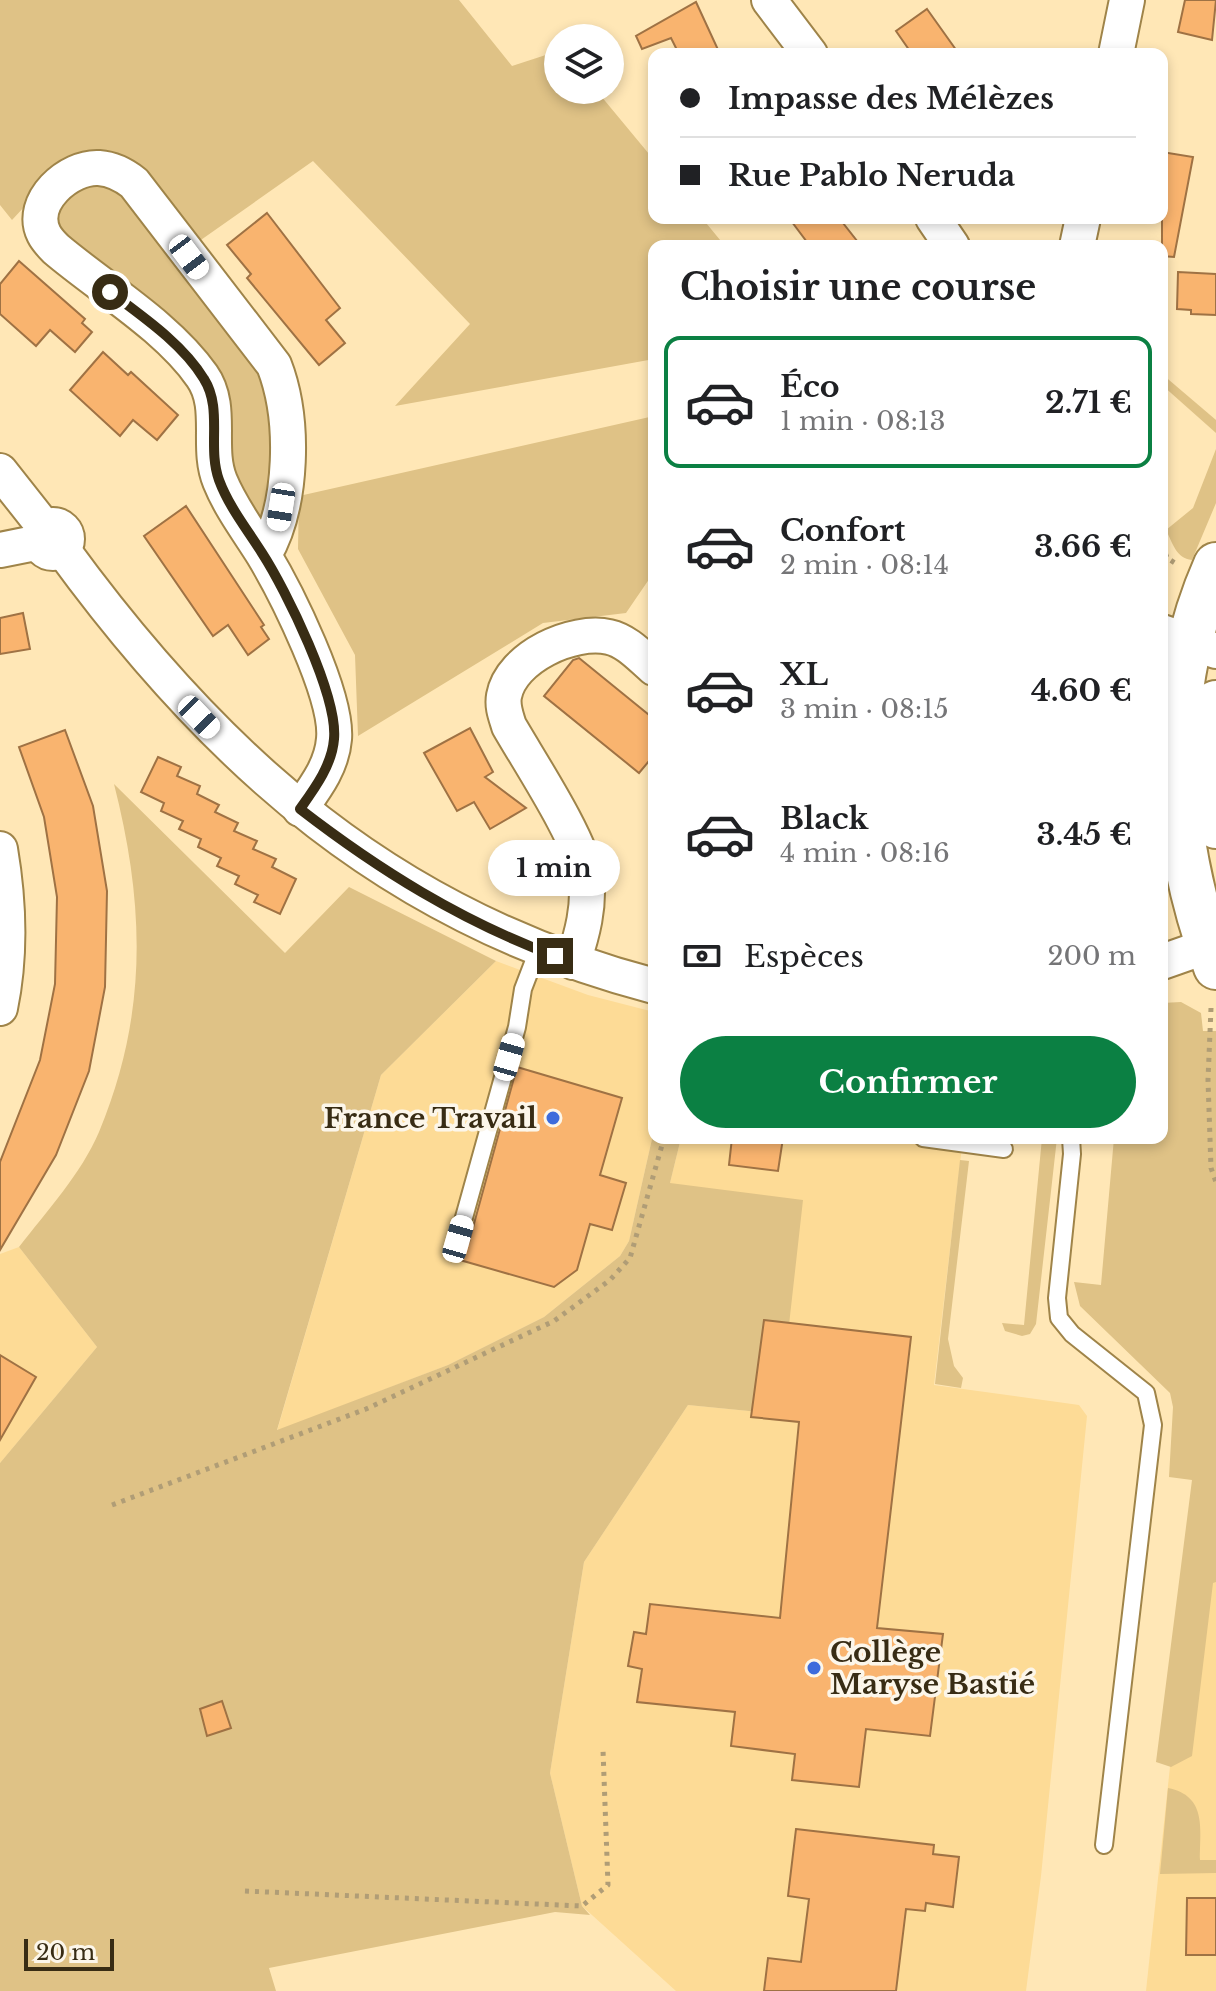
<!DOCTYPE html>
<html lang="fr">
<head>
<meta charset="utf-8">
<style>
  body { margin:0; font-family:"Libre Baskerville",serif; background:#f2f2f2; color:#202124; height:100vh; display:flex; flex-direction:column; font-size:30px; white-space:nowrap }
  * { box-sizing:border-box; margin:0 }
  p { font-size:26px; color:#757577 }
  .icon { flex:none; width:44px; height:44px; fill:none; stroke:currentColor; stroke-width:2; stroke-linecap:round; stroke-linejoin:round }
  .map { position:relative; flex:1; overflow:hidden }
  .panel { position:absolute; left:648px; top:240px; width:520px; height:904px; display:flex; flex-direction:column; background:#fff; border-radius:16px; box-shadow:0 4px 12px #0003 }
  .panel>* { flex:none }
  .top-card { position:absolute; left:648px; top:48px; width:520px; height:176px; border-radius:16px; box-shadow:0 4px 12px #0003; display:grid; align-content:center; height:176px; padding:0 32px; background:#fff }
  .fabs { position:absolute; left:544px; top:24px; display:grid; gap:16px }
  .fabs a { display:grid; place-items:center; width:80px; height:80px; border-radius:50%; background:#fff; box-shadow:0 4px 12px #0003; font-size:40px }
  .scale { position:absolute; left:24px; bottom:20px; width:90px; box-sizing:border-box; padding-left:8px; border:4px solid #382c14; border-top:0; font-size:22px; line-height:28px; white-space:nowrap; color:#382c14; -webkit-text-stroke:6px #fcf6ea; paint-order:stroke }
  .end { position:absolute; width:36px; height:36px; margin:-18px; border:10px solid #382c14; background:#fff; box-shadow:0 0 0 4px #fff }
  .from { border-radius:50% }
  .bubble { position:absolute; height:56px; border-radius:28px; background:#fff; box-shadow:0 4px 12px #0003; font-size:26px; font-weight:700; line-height:56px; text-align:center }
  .car { position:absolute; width:24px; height:48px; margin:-24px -12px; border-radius:10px; box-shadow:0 0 6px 2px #0007; background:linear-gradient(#fff 24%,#345 0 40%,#fff 0 76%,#345 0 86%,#fff 0) }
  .top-card b { display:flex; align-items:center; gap:28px; height:76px; font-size:30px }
  .top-card b+b { border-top:2px solid #e0e0e0 }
  .top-card i { width:20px; height:20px; background:#202124 }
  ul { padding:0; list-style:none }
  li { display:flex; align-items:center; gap:24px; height:132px; margin:0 16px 12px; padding:0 16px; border:4px solid transparent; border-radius:16px }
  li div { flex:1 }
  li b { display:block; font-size:30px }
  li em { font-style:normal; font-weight:700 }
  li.selected { border-color:#0b8043 }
  li>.icon { width:72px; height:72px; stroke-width:1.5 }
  h2 { padding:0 32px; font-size:36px; line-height:96px }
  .pay { display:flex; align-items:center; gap:20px; height:88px; padding:0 32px; font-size:30px }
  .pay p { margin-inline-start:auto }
  .cta { display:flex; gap:16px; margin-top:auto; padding:16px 32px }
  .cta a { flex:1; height:92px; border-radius:48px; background:#0b8043; color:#fff; font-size:32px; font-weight:700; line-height:92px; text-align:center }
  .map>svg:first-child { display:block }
  .built { fill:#fddb96 }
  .green { fill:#dfc286 }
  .building { fill:#f9b46f; stroke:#9f7244; stroke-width:2 }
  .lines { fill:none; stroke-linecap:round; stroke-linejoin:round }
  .service-casing { stroke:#9f8449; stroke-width:20 }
  .minor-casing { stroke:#9f8449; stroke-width:38 }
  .secondary-casing { stroke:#9f8449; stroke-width:48 }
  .path { stroke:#b09d76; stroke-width:5; stroke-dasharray:4 6; stroke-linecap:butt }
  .service { stroke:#fff; stroke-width:16 }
  .minor { stroke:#fff; stroke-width:34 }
  .secondary { stroke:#fff; stroke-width:44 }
  .route { stroke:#382c14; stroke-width:10 }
  .poi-dot { fill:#3d6bdc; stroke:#fcf6ea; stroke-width:3 }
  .labels { text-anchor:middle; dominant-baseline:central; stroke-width:7; stroke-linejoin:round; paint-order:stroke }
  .poi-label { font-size:28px; font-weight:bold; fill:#382c14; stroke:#fcf6ea; text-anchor:end }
</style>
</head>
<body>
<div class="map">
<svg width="1216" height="1991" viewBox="0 0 1216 1991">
  <rect width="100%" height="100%" fill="#ffe7b6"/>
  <!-- built -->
  <g class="built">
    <polygon points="496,961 588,995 654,1012 654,1130 629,1241 620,1256 544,1317 448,1365 277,1431 381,1075"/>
    <polygon points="681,1138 963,1138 934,1385 1079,1405 1087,1416 1041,1876 1026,1991 676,1991 582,1906 550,1773 584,1562 688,1405 779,1414 670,1183"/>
    <polygon points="19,1247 97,1347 0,1463 0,1254"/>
    <polygon points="1216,1417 1216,1991 1146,1991 1207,1421"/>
  </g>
  <!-- green -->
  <g class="green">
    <polygon points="0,0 459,0 512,66 558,51 558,90 596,90 654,160 654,218 702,218 725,246 654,246 654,359 395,406 470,324 313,161 198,242 141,176 51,178 12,220 0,205"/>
    <polygon points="77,181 120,184 258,360 276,409 268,527 237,499 223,404 58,234 55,203"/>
    <polygon points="1162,374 1216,420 1216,433 1162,385"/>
    <polygon points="654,416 654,572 626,613 543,623 358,736 355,655 298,549 299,496"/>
    <path d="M1216 449V503L1192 560C1176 558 1173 544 1166 530L1193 508Z"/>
    <path d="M114 784 285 953 349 887 496 961 381 1075 277 1430 448 1365 544 1317 620 1256 629 1241 654 1130V1138H681L670 1183 803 1200 779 1414 688 1405 584 1562 550 1773 582 1906 590 1915 555 1912 269 1968 276 1991H0V1463L97 1347 19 1247C47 1211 81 1174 99 1132 148 1014 145 906 114 784Z"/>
    <polygon points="1181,1002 1201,1013 1203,1031 1216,1031 1216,1582 1213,1583 1192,1756 1171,1767 1156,1762 1192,1480 1169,1477 1173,1407 1170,1393 1080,1306 1074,1282 1101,1285 1114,1138 1162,1138 1162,1003"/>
    <polygon points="1042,1138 1057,1138 1036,1324 1030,1334 1022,1336 1005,1331 1002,1323 1024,1325"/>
    <polygon points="960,1160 969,1161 948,1339 954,1366 963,1378 961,1388 935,1384"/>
    <path d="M1168 1788C1207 1796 1200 1828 1200 1860H1216V1873L1160 1874Z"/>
  </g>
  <!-- building -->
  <g class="building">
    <polygon points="1185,0 1216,0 1212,40 1178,32"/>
    <polygon points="696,2 720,54 679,54 671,38 642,49 636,36"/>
    <polygon points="927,9 959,54 912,54 896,31"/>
    <polygon points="1162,152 1193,157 1174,257 1162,256"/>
    <polygon points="267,213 340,308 326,320 345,343 319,365 247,278 251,274 227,245"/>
    <polygon points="789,218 839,218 861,246 810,246"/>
    <polygon points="19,261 85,319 82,323 92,332 75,352 50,330 36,346 0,314 0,284"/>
    <polygon points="1178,272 1216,274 1216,315 1191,314 1191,310 1177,309"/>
    <polygon points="103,352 128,375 131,372 178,415 157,440 133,420 120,436 70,390"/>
    <polygon points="186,506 264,625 261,627 269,639 248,655 228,625 213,636 144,536"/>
    <polygon points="23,613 30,649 0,654 0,618"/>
    <polygon points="579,658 654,719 654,755 639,773 544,696 573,660"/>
    <polygon points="470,728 493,772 485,777 526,808 490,829 474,802 457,811 424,753"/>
    <polygon points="65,730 93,806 107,891 105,987 89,1071 56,1155 0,1250 0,1162 40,1060 55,984 57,897 44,817 19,747"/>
    <polygon points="158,757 181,767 177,776 200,786 197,794 219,805 215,812 238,823 234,831 257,841 253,849 276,859 272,867 296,879 280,914 254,902 258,895 235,884 239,876 217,866 221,858 198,847 201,839 179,829 183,821 161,811 164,803 141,792"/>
    <polygon points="517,1067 622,1098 600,1175 626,1183 612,1230 590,1224 577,1270 554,1287 460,1260 469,1242"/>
    <polygon points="732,1138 783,1138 778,1171 729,1165"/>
    <polygon points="764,1320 911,1337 877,1628 943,1634 930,1736 866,1729 859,1787 792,1780 795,1754 731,1746 735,1712 637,1702 642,1669 628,1666 634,1632 646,1634 650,1604 780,1618 799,1422 751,1417"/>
    <polygon points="0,1355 36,1377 0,1440"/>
    <polygon points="222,1701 231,1728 207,1736 200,1709"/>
    <polygon points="796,1829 934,1845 933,1854 959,1857 953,1907 926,1903 925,1911 906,1909 896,1991 764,1991 768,1958 801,1962 809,1899 788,1896"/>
    <polygon points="1187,1898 1216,1898 1216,1955 1186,1955"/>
  </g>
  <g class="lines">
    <defs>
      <g id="service">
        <polyline points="923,1138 1004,1149"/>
        <polyline points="1071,1138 1072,1154 1057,1298 1059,1318 1072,1334 1146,1393 1153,1425 1104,1845"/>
        <polyline points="458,1239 517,1027 523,989 538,950"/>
      </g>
      <g id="minor">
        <polyline points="769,0 810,54"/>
        <polyline points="1116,54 1127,0"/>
        <polyline points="933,218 952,246"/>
        <polyline points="1077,246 1083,218"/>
        <polyline points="0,471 45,528"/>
        <circle cx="53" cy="539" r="14"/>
        <path d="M62 549C218 763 393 918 654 986"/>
        <polyline points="0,550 40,542"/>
        <path d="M264 555C293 505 295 419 274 365L134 183C124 175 112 169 99 168 69 166 28 202 44 234 47 240 52 245 56 249 102 288 167 326 202 376 224 407 206 447 220 481 231 508 248 530 263 554 286 592 338 696 334 739 332 766 315 788 300 809"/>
        <polyline points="1162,632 1216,651"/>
        <path d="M0 849C9 902 11 955 0 1008"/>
        <path d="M573 962C582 935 590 906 586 876 582 841 529 761 509 726 506 716 502 707 504 696 511 657 573 629 609 637 627 641 640 656 654 668"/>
        <polyline points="1162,962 1216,943"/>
      </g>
      <g id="secondary">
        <path d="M1216 565C1159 694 1168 837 1216 967"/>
        <polyline points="1216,703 1212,775 1216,826"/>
      </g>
    </defs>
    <!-- service casing -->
    <use href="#service" class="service-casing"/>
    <!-- minor casing -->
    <use href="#minor" class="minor-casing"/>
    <!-- secondary casing -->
    <use href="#secondary" class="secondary-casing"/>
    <!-- path -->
    <g class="path">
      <polyline points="1162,544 1167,558"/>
      <polyline points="1162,560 1167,558 1178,565"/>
      <polyline points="1211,1008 1208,1080 1211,1168 1216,1182"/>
      <polyline points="112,1505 366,1409 554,1321 610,1280 630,1258 664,1138"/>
      <polyline points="245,1891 582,1906 608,1885 603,1750"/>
    </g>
    <!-- service -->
    <use href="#service" class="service"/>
    <!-- minor -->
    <use href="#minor" class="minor"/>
    <!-- secondary -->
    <use href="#secondary" class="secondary"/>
  </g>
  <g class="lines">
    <!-- route -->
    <path class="route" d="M110 292C142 316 183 344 204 379 223 409 207 447 219 480 229 507 247 529 262 553 286 590 338 696 334 739 332 765 315 788 300 809 379 870 461 921 555 956"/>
  </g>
  <!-- markers -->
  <g class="poi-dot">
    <circle cx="553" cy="1118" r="8"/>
    <circle cx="814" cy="1668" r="8"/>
  </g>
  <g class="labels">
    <!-- poi labels -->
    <g class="poi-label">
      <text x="537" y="1118">France Travail</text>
      <text x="830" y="1652" text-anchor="start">Collège<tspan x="830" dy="32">Maryse Bastié</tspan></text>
    </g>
  </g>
</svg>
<div class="fabs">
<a><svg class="icon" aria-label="layers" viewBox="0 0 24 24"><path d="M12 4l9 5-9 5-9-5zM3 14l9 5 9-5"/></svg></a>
</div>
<div class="scale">20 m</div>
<i class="end from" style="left:110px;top:292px"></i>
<i class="end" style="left:555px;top:956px"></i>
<div class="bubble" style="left:488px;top:840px;width:132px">1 min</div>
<i class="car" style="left:189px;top:257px;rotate:143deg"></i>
<i class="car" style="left:281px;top:507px;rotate:189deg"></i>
<i class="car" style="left:199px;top:717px;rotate:136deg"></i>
<i class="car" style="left:509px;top:1057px;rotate:16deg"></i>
<i class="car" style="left:458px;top:1239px;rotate:16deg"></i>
<div class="top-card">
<b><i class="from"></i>Impasse des Mélèzes</b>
<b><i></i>Rue Pablo Neruda</b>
</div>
<section class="panel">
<h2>Choisir une course</h2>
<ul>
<li class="selected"><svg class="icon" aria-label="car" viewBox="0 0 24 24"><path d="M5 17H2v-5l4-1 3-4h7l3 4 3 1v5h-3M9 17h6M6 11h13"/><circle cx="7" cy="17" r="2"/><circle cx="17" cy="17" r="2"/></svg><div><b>Éco</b><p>1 min · 08:13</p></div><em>2.71 €</em></li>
<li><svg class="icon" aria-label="car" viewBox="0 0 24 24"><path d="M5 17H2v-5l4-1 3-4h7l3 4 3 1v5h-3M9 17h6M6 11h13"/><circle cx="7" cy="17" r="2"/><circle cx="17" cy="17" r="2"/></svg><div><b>Confort</b><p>2 min · 08:14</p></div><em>3.66 €</em></li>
<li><svg class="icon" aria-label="car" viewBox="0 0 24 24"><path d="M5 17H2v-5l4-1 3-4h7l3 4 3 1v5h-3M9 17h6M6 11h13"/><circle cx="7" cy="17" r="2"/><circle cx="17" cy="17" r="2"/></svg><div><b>XL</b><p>3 min · 08:15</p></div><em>4.60 €</em></li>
<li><svg class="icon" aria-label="car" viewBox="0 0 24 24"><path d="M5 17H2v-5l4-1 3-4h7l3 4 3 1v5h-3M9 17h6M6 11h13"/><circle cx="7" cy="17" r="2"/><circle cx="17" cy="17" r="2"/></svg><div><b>Black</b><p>4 min · 08:16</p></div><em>3.45 €</em></li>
</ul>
<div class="pay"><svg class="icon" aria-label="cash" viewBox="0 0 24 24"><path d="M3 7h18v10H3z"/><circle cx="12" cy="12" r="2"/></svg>Espèces<p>200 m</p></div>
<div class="cta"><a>Confirmer</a></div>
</section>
</div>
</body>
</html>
